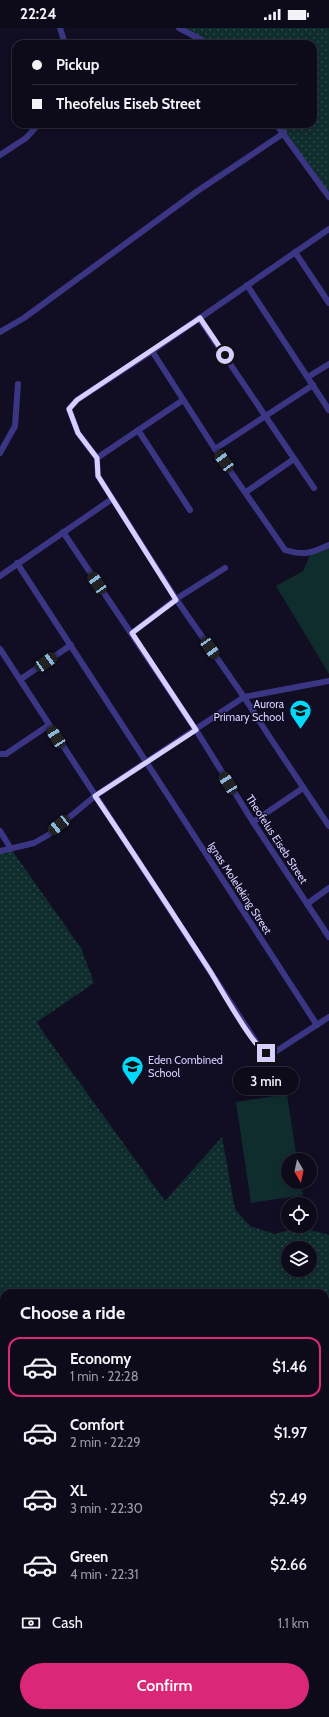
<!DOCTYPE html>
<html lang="en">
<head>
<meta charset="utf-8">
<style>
  body { margin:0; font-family:Cabin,sans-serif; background:#1b1827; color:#f1f3f6; height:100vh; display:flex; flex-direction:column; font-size:15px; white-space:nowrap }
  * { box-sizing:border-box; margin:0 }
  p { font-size:13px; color:#9a9aa2 }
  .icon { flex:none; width:22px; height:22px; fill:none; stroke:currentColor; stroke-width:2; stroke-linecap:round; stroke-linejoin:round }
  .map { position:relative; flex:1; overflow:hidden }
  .sheet { position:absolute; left:0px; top:1261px; width:329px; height:428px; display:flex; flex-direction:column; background:#0d0a1a; border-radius:12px 12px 0 0; box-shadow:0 2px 10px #0003,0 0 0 1px #2d2b39 }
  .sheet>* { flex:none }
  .top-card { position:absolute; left:12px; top:12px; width:305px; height:88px; border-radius:12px; box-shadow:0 2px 10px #0003,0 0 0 1px #2d2b39; display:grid; align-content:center; height:88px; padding:0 20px; background:#0d0a1a }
  .needle { width:26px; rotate:171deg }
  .tools { position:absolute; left:281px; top:1125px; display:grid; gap:8px }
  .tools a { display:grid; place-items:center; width:36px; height:36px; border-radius:50%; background:#0d0a1a; box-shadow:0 2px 10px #0003,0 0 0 1px #2d2b39; font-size:20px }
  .end { position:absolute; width:18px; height:18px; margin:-9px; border:5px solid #d6cfff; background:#111; box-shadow:0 0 0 2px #111 }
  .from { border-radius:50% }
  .bubble { position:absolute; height:28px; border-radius:14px; background:#0d0a1a; box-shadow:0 2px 10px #0003,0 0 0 1px #2d2b39; font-size:13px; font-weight:600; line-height:28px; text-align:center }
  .car { position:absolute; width:12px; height:24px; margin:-12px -6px; border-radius:5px; box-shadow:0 0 3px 1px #0007; background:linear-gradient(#222 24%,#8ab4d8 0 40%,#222 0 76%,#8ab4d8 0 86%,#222 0) }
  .top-card b { display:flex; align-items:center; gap:14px; height:38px; font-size:15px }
  .top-card b+b { border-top:1px solid #2d2b39 }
  .top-card i { width:10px; height:10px; background:#f1f3f6 }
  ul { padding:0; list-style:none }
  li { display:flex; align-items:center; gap:12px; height:60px; margin:0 8px 6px; padding:0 12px; border:2px solid transparent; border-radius:12px }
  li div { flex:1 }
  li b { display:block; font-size:15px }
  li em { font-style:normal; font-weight:600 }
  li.selected { border-color:#db2777 }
  li>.icon { width:36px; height:36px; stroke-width:1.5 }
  h2 { padding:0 20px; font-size:18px; line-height:48px }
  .pay { display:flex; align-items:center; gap:10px; height:44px; padding:0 20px; font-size:15px }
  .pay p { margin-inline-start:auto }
  .cta { display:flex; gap:8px; margin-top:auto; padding:8px 20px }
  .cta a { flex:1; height:46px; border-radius:24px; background:#db2777; color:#fff; font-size:16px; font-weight:600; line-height:46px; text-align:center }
  .status { display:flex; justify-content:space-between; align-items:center; height:28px; padding:0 20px; background:#0d0a1a; direction:ltr }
  .status svg { height:11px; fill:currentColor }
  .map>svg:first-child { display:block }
  .grass { fill:url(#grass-dots); fill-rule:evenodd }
  .garden { fill:#102d2d }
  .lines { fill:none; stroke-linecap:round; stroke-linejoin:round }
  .minor { stroke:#3b3684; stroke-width:6 }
  .route { stroke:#d6cfff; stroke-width:5 }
  .labels { text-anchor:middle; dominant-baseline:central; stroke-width:3; stroke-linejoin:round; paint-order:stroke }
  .poi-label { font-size:11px; fill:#d6cfff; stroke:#110d23; text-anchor:end }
  .street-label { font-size:11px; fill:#d6cfff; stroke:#110d23 }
</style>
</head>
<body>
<div class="status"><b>22:24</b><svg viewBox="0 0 49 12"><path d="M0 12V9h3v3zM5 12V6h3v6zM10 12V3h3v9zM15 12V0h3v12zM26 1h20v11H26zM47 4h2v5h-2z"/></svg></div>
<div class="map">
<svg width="329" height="1689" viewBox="0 0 329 1689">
  <defs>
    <pattern id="grass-dots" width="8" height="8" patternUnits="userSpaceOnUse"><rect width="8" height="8" fill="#102d2d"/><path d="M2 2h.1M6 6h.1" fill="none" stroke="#324a4c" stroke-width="1.8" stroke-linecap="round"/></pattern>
  </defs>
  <rect width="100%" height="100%" fill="#110d23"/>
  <!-- grass -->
  <g class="grass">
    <polygon points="179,0 329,0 329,169 276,96 313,96 313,16 209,16"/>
    <path d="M11 821 81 920 94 955 37 994 43 1004 165 1173 222 1109 235 1181 250 1198 275 1206 299 1199 329 1207V1300L325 1303V1265H4V1488L0 1489V823ZM288 1220H310V1242H288Z"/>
  </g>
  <!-- garden -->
  <g class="garden">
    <polygon points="329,517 329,646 276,558 303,543 311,525"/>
    <polygon points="287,1066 297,1132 288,1132 288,1154 301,1154 303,1167 251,1175 236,1074"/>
  </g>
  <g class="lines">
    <!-- minor -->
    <g class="minor">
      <polyline points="60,0 65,16"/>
      <polyline points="179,0 209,16"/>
      <polyline points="276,96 329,169"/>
      <polyline points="0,127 26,110 39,96"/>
      <polyline points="329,201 152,323 77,372 69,381 78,405 97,430 98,448 176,571 244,669 269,708 329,798"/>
      <polyline points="295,224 329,275"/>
      <polyline points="247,257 329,382"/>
      <polyline points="199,290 314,460"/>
      <polyline points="0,304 24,290 196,164 284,105"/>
      <path d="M152 323 215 421 285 522C305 528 311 525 329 517"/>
      <polyline points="308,349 329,336"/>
      <polyline points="138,402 190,482"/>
      <polyline points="215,421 313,357"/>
      <polyline points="0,425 15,398 18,356"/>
      <polyline points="97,430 183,372"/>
      <polyline points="246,464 294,431"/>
      <polyline points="63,504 196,702 253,794 329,909"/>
      <polyline points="17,535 317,997"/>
      <polyline points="0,548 112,471"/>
      <polyline points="132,605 176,571 225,540"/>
      <polyline points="0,621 262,1023 266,1025 275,1024 329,989"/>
      <polyline points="21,651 71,617"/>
      <polyline points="0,726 6,726 49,697"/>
      <polyline points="253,794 303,760"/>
      <polyline points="0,803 11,821"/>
      <polyline points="0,823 34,815 48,807 95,768 244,669 329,653"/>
      <polyline points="307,876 329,860"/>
      <polyline points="325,1310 329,1308"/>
      <polyline points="325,1442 329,1440"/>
      <polyline points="0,1498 4,1495"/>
      <polyline points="325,1586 329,1585"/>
      <polyline points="325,1680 329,1674"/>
      <polyline points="270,1685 312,1685"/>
    </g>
  </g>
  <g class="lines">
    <!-- route -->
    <path class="route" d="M225 327 200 290 77 372 69 381 78 405 97 430 98 448 176 572 132 605 196 702 95 768C134 826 172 884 210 943 220 959 253 1019 266 1025"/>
  </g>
  <!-- icons -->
  <defs>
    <symbol id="school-pin" viewBox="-11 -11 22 30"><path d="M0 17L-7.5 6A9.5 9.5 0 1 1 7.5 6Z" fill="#00d9fa" stroke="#110d23"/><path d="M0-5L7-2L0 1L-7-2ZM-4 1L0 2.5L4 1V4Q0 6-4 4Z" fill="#111"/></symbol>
  </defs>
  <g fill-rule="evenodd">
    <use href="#school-pin" x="288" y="670" width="25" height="34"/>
    <use href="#school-pin" x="120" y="1026" width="25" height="34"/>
  </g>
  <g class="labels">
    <!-- poi labels -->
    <g class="poi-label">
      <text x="284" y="676">Aurora<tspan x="284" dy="13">Primary School</tspan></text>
      <text x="148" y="1032" text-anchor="start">Eden Combined<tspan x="148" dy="13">School</tspan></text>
    </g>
    <!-- street labels -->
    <g class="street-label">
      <text transform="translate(277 811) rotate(57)">Theofelus Eiseb Street</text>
      <text transform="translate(240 860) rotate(57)">Ignas Moleleking Street</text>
    </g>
  </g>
</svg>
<div class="tools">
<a><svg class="needle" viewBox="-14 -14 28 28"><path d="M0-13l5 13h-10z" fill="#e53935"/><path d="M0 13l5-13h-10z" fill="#9a9aa2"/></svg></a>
<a><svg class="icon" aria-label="locate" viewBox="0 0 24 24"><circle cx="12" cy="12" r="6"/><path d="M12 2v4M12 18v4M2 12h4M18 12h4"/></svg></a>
<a><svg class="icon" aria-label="layers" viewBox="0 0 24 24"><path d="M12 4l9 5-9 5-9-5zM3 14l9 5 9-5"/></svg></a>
</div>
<i class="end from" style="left:225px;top:327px"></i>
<i class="end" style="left:266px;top:1025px"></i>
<div class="bubble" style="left:233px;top:1039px;width:66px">3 min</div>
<i class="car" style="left:224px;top:433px;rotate:324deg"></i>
<i class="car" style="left:97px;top:555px;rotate:326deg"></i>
<i class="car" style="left:210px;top:620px;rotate:145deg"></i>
<i class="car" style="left:46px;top:634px;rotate:55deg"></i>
<i class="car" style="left:56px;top:709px;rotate:327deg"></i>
<i class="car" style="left:228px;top:755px;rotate:328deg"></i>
<i class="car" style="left:59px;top:797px;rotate:231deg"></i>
<div class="top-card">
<b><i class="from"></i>Pickup</b>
<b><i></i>Theofelus Eiseb Street</b>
</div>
<section class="sheet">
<h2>Choose a ride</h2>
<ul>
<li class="selected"><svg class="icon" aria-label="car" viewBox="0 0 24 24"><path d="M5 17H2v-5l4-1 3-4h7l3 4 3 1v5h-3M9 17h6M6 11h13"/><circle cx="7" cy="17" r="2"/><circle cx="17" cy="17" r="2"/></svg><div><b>Economy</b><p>1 min · 22:28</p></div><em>$1.46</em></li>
<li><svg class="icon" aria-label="car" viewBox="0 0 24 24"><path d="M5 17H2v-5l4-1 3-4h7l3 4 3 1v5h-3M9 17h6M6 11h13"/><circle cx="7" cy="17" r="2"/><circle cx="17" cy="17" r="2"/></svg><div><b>Comfort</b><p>2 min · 22:29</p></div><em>$1.97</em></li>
<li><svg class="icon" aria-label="car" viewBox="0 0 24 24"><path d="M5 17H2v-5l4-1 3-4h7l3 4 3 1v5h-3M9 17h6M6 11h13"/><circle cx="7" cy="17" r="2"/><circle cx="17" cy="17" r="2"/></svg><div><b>XL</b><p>3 min · 22:30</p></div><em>$2.49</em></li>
<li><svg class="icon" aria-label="car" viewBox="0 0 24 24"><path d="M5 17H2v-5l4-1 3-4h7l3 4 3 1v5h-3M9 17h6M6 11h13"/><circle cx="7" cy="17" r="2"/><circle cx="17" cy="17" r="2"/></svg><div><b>Green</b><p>4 min · 22:31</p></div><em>$2.66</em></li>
</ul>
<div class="pay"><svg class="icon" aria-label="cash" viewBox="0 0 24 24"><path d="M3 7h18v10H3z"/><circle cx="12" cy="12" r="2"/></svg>Cash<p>1.1 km</p></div>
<div class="cta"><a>Confirm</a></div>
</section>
</div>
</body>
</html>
